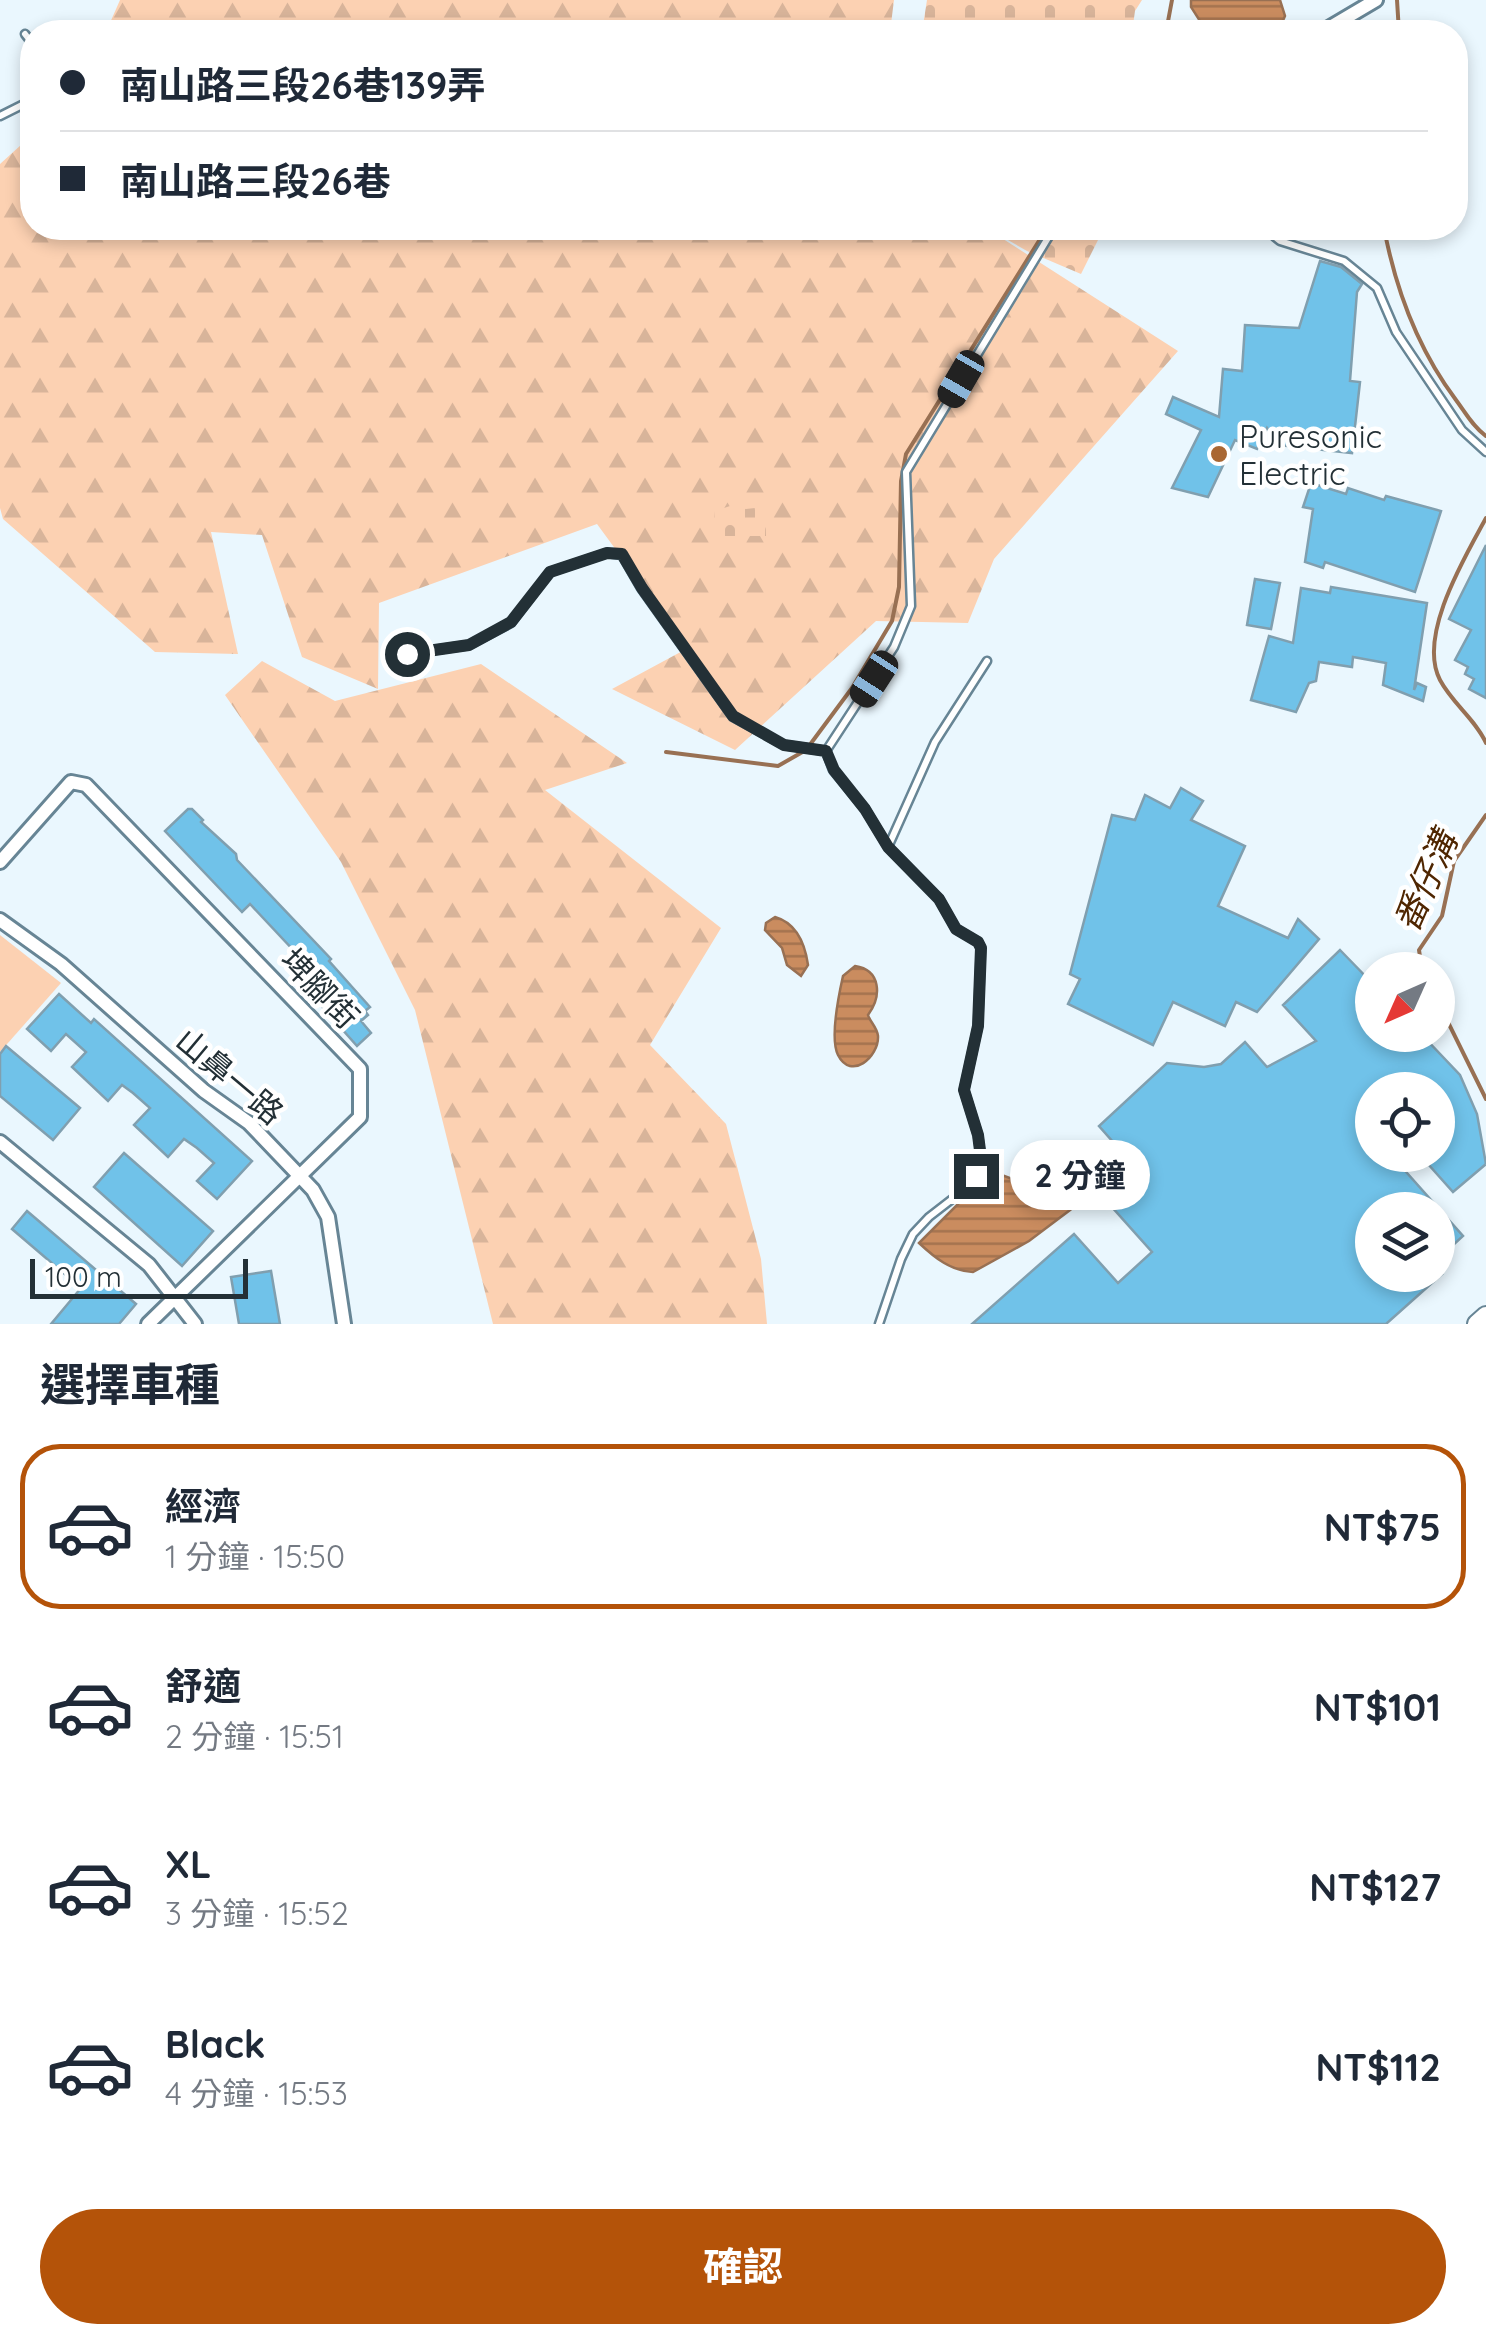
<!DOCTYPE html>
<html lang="zh-TW">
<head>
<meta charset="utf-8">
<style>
  body { margin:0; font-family:Quicksand,"Noto Sans TC",sans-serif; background:#f2f2f3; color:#1f2937; height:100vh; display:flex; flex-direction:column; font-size:38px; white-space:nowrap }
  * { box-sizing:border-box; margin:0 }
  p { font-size:32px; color:#747a83 }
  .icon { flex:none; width:55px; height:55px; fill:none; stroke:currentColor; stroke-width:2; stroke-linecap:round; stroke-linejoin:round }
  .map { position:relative; height:1324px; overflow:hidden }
  .drawer { display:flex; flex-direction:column; background:#fff; flex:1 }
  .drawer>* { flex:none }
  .banner { position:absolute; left:20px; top:20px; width:1448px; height:220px; border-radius:40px; box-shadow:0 5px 15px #0003; display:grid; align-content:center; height:220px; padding:0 40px; background:#fff }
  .needle { width:65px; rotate:225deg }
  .tools { position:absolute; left:1355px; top:952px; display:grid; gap:20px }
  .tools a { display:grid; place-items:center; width:100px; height:100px; border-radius:50%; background:#fff; box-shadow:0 5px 15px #0003; font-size:50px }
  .scale { position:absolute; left:30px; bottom:25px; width:218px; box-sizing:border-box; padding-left:10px; border:5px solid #233036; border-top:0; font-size:28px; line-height:35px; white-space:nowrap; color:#233036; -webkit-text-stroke:8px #fff; paint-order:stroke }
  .end { position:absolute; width:45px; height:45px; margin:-22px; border:12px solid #233036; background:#fff; box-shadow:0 0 0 5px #fff }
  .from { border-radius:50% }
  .bubble { position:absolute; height:70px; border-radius:35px; background:#fff; box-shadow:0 5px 15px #0003; font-size:32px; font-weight:700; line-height:70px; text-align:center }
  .car { position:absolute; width:30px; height:60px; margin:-30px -15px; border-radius:12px; box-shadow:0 0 8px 2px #0007; background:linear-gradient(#222 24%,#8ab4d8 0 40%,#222 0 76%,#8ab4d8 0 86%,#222 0) }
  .banner b { display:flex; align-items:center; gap:35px; height:95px; font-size:38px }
  .banner b+b { border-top:2px solid #e0e1e3 }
  .banner i { width:25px; height:25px; background:#1f2937 }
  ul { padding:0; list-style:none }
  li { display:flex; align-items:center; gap:30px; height:165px; margin:0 20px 15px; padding:0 20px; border:5px solid transparent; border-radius:40px }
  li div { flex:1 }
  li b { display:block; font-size:38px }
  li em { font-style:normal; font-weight:700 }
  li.selected { border-color:#b45309 }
  li>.icon { width:90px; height:90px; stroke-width:1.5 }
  h2 { padding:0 40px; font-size:45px; line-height:120px }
  .button { display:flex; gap:20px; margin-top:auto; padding:20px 40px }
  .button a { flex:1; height:115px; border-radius:60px; background:#b45309; color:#fff; font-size:40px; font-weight:700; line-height:115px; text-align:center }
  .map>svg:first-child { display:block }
  .forest { fill:url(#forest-firs) }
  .cemetery { fill:url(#cemetery-stones) }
  .green { fill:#fcd1b2 }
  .water { fill:url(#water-rules); stroke:#987053; stroke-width:2.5 }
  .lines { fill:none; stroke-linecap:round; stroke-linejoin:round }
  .stream { stroke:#987053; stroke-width:4 }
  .building { fill:#70c2e9; stroke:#809faf; stroke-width:2.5 }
  .lane-casing { stroke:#678595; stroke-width:11 }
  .street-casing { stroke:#678595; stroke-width:18 }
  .secondary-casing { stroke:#678595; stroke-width:22 }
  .lane { stroke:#fff; stroke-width:6 }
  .street { stroke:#fff; stroke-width:12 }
  .secondary { stroke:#fff; stroke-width:18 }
  .route { stroke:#233036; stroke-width:12 }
  .poi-dot { fill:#a96733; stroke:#fff; stroke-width:4 }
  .labels { text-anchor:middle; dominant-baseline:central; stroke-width:9; stroke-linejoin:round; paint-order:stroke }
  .poi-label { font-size:32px; fill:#233036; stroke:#fff; text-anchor:start }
  .street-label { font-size:32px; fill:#233036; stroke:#fff }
  .water-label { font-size:35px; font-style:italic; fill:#4f2601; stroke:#fff }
</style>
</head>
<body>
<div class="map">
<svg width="1486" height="1324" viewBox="0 0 1486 1324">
  <defs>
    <pattern id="forest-firs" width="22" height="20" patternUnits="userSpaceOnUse" patternTransform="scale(2.5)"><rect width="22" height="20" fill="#fcd1b2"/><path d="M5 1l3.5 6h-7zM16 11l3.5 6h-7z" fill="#d8b49a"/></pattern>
    <pattern id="cemetery-stones" width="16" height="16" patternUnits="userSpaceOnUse" patternTransform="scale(2.5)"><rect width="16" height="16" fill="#fcd1b2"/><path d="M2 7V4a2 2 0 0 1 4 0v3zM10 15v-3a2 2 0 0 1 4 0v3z" fill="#d8b49a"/></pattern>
    <pattern id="water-rules" width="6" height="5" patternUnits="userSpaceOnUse" patternTransform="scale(2.5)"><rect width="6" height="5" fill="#ca8c5f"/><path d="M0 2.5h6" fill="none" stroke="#a4734f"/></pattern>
  </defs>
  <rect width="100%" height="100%" fill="#eaf7fe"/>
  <!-- forest -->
  <g class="forest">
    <polygon points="120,0 894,0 890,32 106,32"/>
    <polygon points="32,135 32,228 986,228 1178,351 994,559 968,623 876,621 735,750 612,689 688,648 597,524 379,603 378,689 302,657 262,535 211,532 238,654 155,652 3,519 0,508 0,164"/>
    <polygon points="262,661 335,701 481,664 627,763 545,790 721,928 650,1045 726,1124 761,1259 767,1324 493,1324 415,1010 341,862 225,695"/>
  </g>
  <!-- cemetery -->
  <g class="cemetery">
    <polygon points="927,0 1142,0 1135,11 1132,32 922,32"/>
    <polygon points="987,228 1104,228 1081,274 1027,251"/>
    <polygon points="730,506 746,509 765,507 766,536 725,536 714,526 715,511"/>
  </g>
  <!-- green -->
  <polygon class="green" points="0,935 61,983 0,1052"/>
  <!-- water -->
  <g class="water">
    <polygon points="1191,0 1280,0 1285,16 1278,32 1207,32 1191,7"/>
    <path d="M775 917C796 923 805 944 808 965L801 976 787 965 782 948 765 930 766 923Z"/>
    <path d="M855 966C881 970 882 996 868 1015 870 1022 877 1027 878 1036 879 1057 851 1081 838 1055 830 1039 839 994 843 976Z"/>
    <path d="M991 1171 1055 1195 1070 1210 1029 1241 973 1272C951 1271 935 1258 919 1243Z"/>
  </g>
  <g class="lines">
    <!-- stream -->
    <g class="stream">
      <polyline points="1397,0 1399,32"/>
      <polyline points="1166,32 1172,0"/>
      <path d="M1384 228C1396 291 1417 348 1456 400 1465 412 1473 427 1486 436"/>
      <path d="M1486 518C1465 557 1417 636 1440 680 1452 703 1476 720 1486 743"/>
      <polyline points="666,752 778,766 806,750 852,688 892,621 899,587 901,481 906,454 1047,228"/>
      <polyline points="1422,970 1419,950 1442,916 1454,861 1486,815"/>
      <polyline points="1438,1002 1486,1099"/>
    </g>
  </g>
  <!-- building -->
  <g class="building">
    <polygon points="1320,261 1341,267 1362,284 1357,292 1350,381 1360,382 1352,453 1279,445 1267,428 1257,449 1235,440 1208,497 1172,488 1201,430 1166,414 1173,397 1219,417 1223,369 1242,371 1245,325 1299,328"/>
    <polygon points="1311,483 1346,494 1348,488 1384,500 1386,496 1441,511 1415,592 1325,562 1323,568 1305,562 1313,509 1303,507"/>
    <polygon points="1486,545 1486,698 1469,689 1474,679 1465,674 1468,667 1455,660 1471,630 1449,619"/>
    <polygon points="1255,579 1280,583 1271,629 1247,625"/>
    <polygon points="1331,587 1427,603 1414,690 1417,683 1426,687 1423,701 1383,685 1386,663 1353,657 1352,667 1319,662 1316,681 1309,683 1296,712 1251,700 1269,636 1293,643 1301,588 1330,593"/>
    <polygon points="1181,788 1203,801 1191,820 1245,846 1218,906 1288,938 1298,919 1319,939 1257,1012 1236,1002 1225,1026 1173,1002 1153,1045 1068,1004 1080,979 1070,974 1112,815 1135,820 1145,795 1170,808"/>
    <polygon points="188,809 192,809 203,820 201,822 236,854 237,860 331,959 329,961 370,1007 365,1011 368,1015 361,1021 371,1033 357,1046 309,992 314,988 287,960 295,952 250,904 242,912 165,831"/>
    <polygon points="1340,950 1372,983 1372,1035 1422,1035 1460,1075 1477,1114 1486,1164 1453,1192 1420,1155 1438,1155 1438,1090 1372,1090 1372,1125 1368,1129 1372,1135 1372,1155 1391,1155 1463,1236 1438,1259 1438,1210 1372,1210 1372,1275 1441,1275 1386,1324 972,1324 1074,1234 1118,1283 1152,1252 1103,1197 1091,1164 1113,1142 1099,1126 1167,1063 1204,1067 1221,1064 1245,1042 1267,1067 1316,1041 1283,1005"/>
    <polygon points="59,994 91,1023 94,1019 252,1161 217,1199 197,1181 214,1163 197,1148 184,1139 168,1157 134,1125 150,1108 133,1093 122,1085 108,1101 72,1067 86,1052 66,1034 51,1051 27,1029"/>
    <polygon points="6,1046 80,1108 53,1140 0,1096 0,1054"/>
    <polygon points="124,1153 213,1231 182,1266 94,1187"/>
    <polygon points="27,1211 136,1304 119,1324 51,1324 81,1288 12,1229"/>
    <polygon points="271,1271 280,1324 239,1324 231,1277"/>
  </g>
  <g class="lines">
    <defs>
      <g id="lane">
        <polyline points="25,34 32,43"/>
        <polyline points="0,116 32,100"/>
        <polyline points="1264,228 1280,241 1344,261 1377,288 1396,332 1462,430 1486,452"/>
        <polyline points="407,654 469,645 511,623 550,572 607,553 622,555 641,588 733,717 784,745 826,751"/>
        <polyline points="888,847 935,742 987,661"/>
        <polyline points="879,1324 901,1259 913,1234 929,1217 960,1193 976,1176 981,1158 978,1135 964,1090 978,1026 981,948 978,942 956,929 939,899 888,847 865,809 833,770 826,751 894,647 911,606 906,472 1054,228"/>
      </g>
      <g id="street">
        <polyline points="1322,32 1376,0"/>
        <polyline points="0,862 71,782 86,785 360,1069 360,1117 148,1324"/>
        <polyline points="0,920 61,964 204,1091 249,1123 313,1190 328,1217 344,1324"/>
        <polyline points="0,1142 149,1265 195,1324"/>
      </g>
      <polyline id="secondary" points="1477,1324 1486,1316"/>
    </defs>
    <!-- lane casing -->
    <use href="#lane" class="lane-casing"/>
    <!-- street casing -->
    <use href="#street" class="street-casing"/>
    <!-- secondary casing -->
    <use href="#secondary" class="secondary-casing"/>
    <!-- lane -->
    <use href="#lane" class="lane"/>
    <!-- street -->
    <use href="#street" class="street"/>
    <!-- secondary -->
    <use href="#secondary" class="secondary"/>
  </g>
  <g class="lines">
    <!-- route -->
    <polyline class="route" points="407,654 469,645 511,622 550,572 607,553 622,554 642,588 733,716 784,745 826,751 834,770 865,809 888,847 939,899 956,929 978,942 981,948 978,1026 964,1090 978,1135 981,1158 976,1176"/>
  </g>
  <!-- markers -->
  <circle class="poi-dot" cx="1219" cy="454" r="10"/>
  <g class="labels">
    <!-- poi labels -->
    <g class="poi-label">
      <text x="1239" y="436">Puresonic<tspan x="1239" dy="37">Electric</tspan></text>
    </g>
    <!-- street labels -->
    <g class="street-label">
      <text transform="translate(320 988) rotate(46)">埤腳街</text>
      <text transform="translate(230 1076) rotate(40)">山鼻一路</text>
    </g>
    <!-- water labels -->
    <g class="water-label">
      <text transform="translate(1425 881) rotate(-66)">番仔溝</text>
    </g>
  </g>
</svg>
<div class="tools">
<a><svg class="needle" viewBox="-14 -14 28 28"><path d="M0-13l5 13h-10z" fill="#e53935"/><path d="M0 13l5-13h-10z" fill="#747a83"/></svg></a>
<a><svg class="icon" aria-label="locate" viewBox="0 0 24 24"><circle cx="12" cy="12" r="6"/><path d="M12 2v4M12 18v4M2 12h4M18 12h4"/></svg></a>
<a><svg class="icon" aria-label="layers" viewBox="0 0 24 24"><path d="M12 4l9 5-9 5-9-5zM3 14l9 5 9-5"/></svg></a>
</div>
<div class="scale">100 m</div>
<i class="end from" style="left:407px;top:654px"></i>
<i class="end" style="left:976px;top:1176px"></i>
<div class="bubble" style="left:1010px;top:1140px;width:140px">2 分鐘</div>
<i class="car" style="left:961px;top:379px;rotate:210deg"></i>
<i class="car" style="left:874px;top:679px;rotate:213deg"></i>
<div class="banner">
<b><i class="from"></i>南山路三段26巷139弄</b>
<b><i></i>南山路三段26巷</b>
</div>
</div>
<section class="drawer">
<h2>選擇車種</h2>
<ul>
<li class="selected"><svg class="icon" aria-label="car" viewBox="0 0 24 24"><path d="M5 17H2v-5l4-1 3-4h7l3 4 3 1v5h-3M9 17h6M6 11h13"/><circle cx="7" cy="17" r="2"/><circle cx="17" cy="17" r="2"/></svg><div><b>經濟</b><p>1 分鐘 · 15:50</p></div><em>NT$75</em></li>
<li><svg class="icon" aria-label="car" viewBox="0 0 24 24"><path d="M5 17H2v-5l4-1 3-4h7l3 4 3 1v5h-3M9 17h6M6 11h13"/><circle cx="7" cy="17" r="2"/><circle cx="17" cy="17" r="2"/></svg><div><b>舒適</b><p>2 分鐘 · 15:51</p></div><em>NT$101</em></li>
<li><svg class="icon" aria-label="car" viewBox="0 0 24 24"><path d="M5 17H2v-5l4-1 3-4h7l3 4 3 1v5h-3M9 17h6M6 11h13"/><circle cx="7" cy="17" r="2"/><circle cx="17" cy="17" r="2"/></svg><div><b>XL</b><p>3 分鐘 · 15:52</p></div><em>NT$127</em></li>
<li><svg class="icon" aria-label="car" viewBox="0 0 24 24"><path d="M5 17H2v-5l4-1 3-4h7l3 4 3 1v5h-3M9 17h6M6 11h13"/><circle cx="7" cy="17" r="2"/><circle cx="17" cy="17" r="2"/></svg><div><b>Black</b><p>4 分鐘 · 15:53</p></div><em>NT$112</em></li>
</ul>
<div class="button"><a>確認</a></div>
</section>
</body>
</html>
